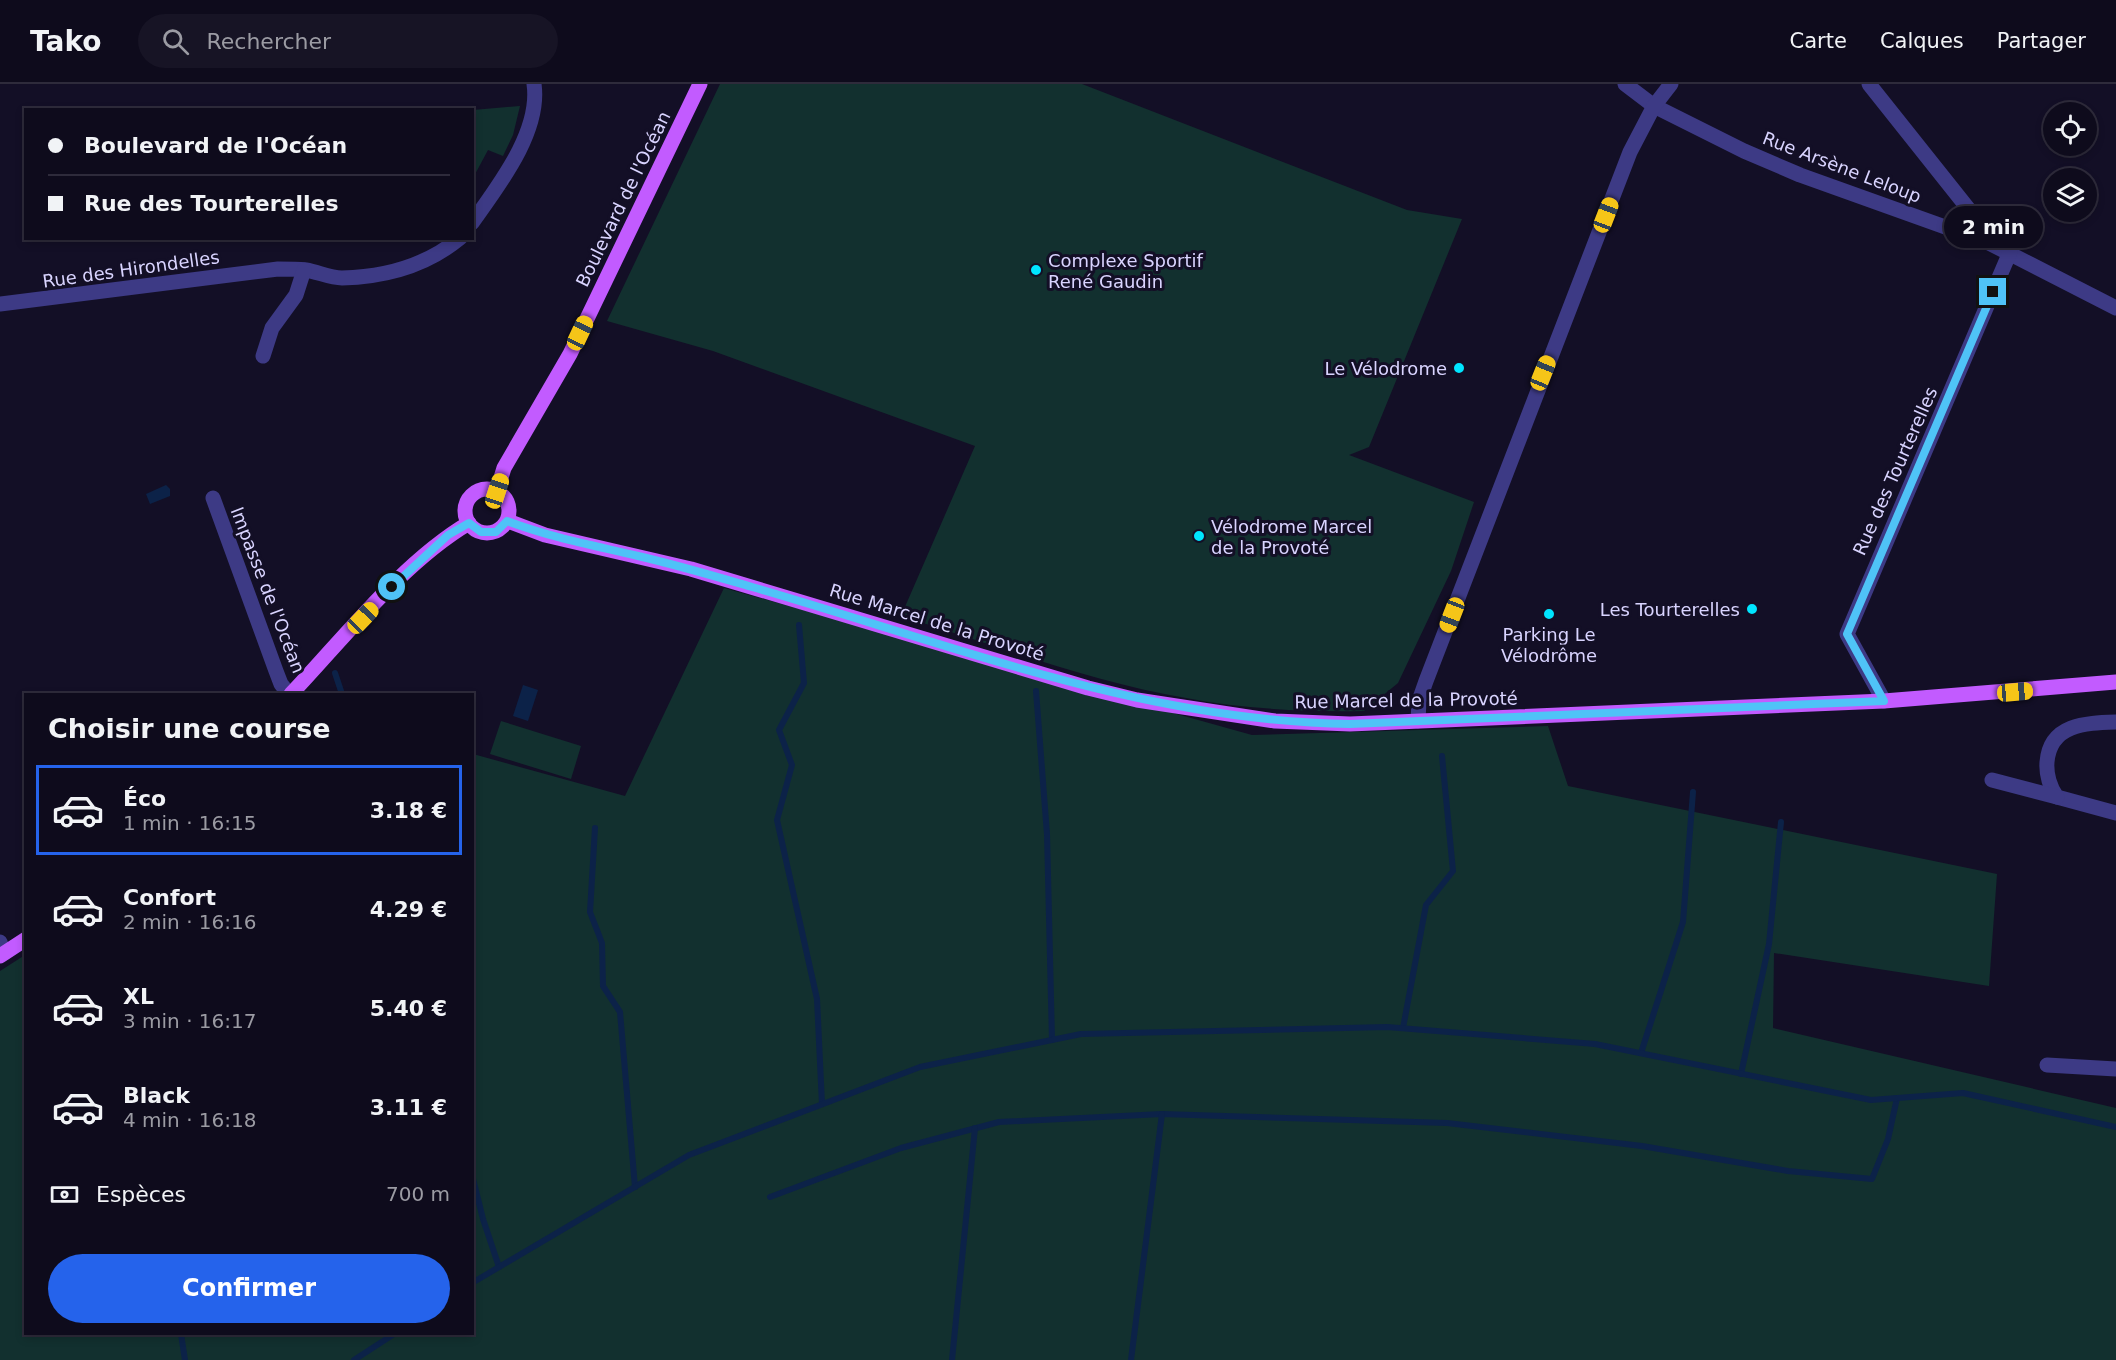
<!DOCTYPE html>
<html lang="fr">
<head>
<meta charset="utf-8">
<style>
  body { margin:0; font-family:"DejaVu Sans",sans-serif; background:#171425; color:#f1f3f6; height:100vh; display:flex; flex-direction:column; font-size:22px; white-space:nowrap }
  * { box-sizing:border-box; margin:0 }
  p { font-size:20px; color:#9b9ba3 }
  .icon { flex:none; width:33px; height:33px; fill:none; stroke:currentColor; stroke-width:2; stroke-linecap:round; stroke-linejoin:round }
  .map { position:relative; flex:1; overflow:hidden }
  .details { position:absolute; left:24px; top:609px; width:450px; height:642px; display:flex; flex-direction:column; background:#0e0b1c; border-radius:0px; box-shadow:0 3px 9px #0003,0 0 0 2px #2e2b3b }
  .details>* { flex:none }
  .banner { position:absolute; left:24px; top:24px; width:450px; height:132px; border-radius:0px; box-shadow:0 3px 9px #0003,0 0 0 2px #2e2b3b; display:grid; align-content:center; height:132px; padding:0 24px; background:#0e0b1c }
  .fabs { position:absolute; left:2043px; top:18px; display:grid; gap:12px }
  .fabs a { display:grid; place-items:center; width:54px; height:54px; border-radius:50%; background:#0e0b1c; box-shadow:0 3px 9px #0003,0 0 0 2px #2e2b3b; font-size:30px }
  .end { position:absolute; width:27px; height:27px; margin:-14px; border:8px solid #4fc3f7; background:#111; box-shadow:0 0 0 3px #111 }
  .from { border-radius:50% }
  .bubble { position:absolute; height:42px; border-radius:21px; background:#0e0b1c; box-shadow:0 3px 9px #0003,0 0 0 2px #2e2b3b; font-size:20px; font-weight:600; line-height:42px; text-align:center }
  .car { position:absolute; width:18px; height:36px; margin:-18px -9px; border-radius:8px; box-shadow:0 0 4px 2px #0007; background:linear-gradient(#f5c518 24%,#345 0 40%,#f5c518 0 76%,#345 0 86%,#f5c518 0) }
  .banner b { display:flex; align-items:center; gap:21px; height:57px; font-size:22px }
  .banner b+b { border-top:2px solid #2e2b3b }
  .banner i { width:15px; height:15px; background:#f1f3f6 }
  ul { padding:0; list-style:none }
  li { display:flex; align-items:center; gap:18px; height:90px; margin:0 12px 9px; padding:0 12px; border:3px solid transparent; border-radius:0px }
  li div { flex:1 }
  li b { display:block; font-size:22px }
  li em { font-style:normal; font-weight:600 }
  li.current { border-color:#2563eb }
  li>.icon { width:54px; height:54px; stroke-width:1.5 }
  h2 { padding:0 24px; font-size:27px; line-height:72px }
  .pay { display:flex; align-items:center; gap:15px; height:66px; padding:0 24px; font-size:22px }
  .pay p { margin-inline-start:auto }
  .primary-button { display:flex; gap:12px; margin-top:auto; padding:12px 24px }
  .primary-button a { flex:1; height:69px; border-radius:36px; background:#2563eb; color:#fff; font-size:24px; font-weight:600; line-height:69px; text-align:center }
  header { display:flex; align-items:center; gap:36px; box-sizing:border-box; height:84px; padding:0 30px; background:#0e0b1c; border-bottom:2px solid #2e2b3b }
  header strong { font-size:28px }
  nav { display:flex; gap:33px; margin-inline-start:auto; font-size:21px }
  .search { width:420px; height:54px; background:#171425; display:flex; align-items:center; gap:15px; box-sizing:border-box; padding:0 21px; border-radius:33px; color:#9b9ba3; font-size:22px }
  .map>svg:first-child { display:block }
  .green { fill:#12302f }
  .water { fill:#0c2248 }
  .lines { fill:none; stroke-linecap:round; stroke-linejoin:round }
  .stream { stroke:#0c2248; stroke-width:6 }
  .minor { stroke:#3d3a85; stroke-width:15 }
  .major { stroke:#c25bff; stroke-width:15 }
  .route { stroke:#4fc3f7; stroke-width:8 }
  .poi-dot { fill:#00e5ff; stroke:#130f26; stroke-width:2 }
  .labels { text-anchor:middle; dominant-baseline:central; stroke-width:6; stroke-linejoin:round; paint-order:stroke }
  .street-label { font-size:18px; fill:#d9d4ff; stroke:#130f26 }
  .poi-label { font-size:18px; fill:#d9d4ff; stroke:#130f26; text-anchor:start }
</style>
</head>
<body>
<header>
<strong>Tako</strong>
<div class="search"><svg class="icon" aria-label="search" viewBox="0 0 24 24"><circle cx="10" cy="10" r="6"/><path d="M15 15l6 6"/></svg>Rechercher</div>
<nav><a>Carte</a><a>Calques</a><a>Partager</a></nav>
</header>
<div class="map">
<svg width="2116" height="1276" viewBox="0 0 2116 1276">
  <rect width="100%" height="100%" fill="#130f26"/>
  <!-- green -->
  <g class="green">
    <path d="M720 0H1082L1407 126 1462 135 1369 363 1349 371 1474 418 1451 487 1398 599 1364 627C1305 628 1244 625 1186 614 1089 597 995 561 901 532L975 362 713 267 607 237Z"/>
    <polygon points="520,22 513,51 503,72 488,66 473,94 473,26"/>
    <polygon points="724,504 1252,651 1548,642 1568,702 1997,790 1989,902 1774,869 1773,944 2116,1024 2116,1276 0,1276 0,887 25,871 26,1250 472,1250 473,670 625,712"/>
    <polygon points="501,637 581,662 571,695 490,670"/>
  </g>
  <!-- water -->
  <g class="water">
    <polygon points="166,401 170,405 170,412 150,420 146,410"/>
    <polygon points="523,601 538,606 528,637 513,632"/>
  </g>
  <g class="lines">
    <!-- stream -->
    <g class="stream">
      <polyline points="799,541 804,599 779,646 792,681 777,736 817,915 822,1020"/>
      <polyline points="335,589 342,610"/>
      <polyline points="1036,607 1047,750 1052,956"/>
      <polyline points="595,744 590,828 602,859 603,902 620,928 635,1103"/>
      <polyline points="1403,944 1426,821 1453,787 1442,672"/>
      <polyline points="1641,969 1683,838 1693,708"/>
      <polyline points="1741,990 1769,860 1781,738"/>
      <polyline points="472,1091 483,1135 499,1183"/>
      <polyline points="770,1113 901,1064 999,1038 1162,1030 1447,1039 1642,1062 1788,1087 1872,1095 1888,1055 1897,1014"/>
      <polyline points="472,1199 689,1071 920,983 1081,950 1387,943 1595,960 1871,1016 1963,1009 2116,1043"/>
      <polyline points="181,1250 185,1276"/>
      <polyline points="354,1276 394,1250"/>
      <polyline points="952,1276 975,1044"/>
      <polyline points="1131,1276 1162,1030"/>
    </g>
    <!-- minor -->
    <g class="minor">
      <polyline points="1625,0 1654,22 1744,67 1800,91 1987,158 2116,224"/>
      <polyline points="1869,0 1982,142 1987,158"/>
      <path d="M472 139C498 102 541 48 534 0"/>
      <path d="M0 220 278 185C287 185 297 185 306 186 318 188 330 194 342 194 386 193 426 182 460 154"/>
      <polyline points="263,272 272,244 296,211 304,186"/>
      <polyline points="213,414 276,587 281,600 289,610"/>
      <polyline points="1884,617 1847,550 2010,168"/>
      <polyline points="1418,637 1419,617 1426,597 1630,68 1654,22 1671,0"/>
      <path d="M2116 638C2085 639 2050 640 2047 678 2046 690 2050 704 2057 713L2116 729"/>
      <polyline points="1992,696 2057,713"/>
      <polyline points="0,858 4,869"/>
      <polyline points="2047,981 2116,985"/>
    </g>
    <!-- major -->
    <g class="major">
      <circle cx="487" cy="427" r="22"/>
      <polyline points="497,407 504,384 570,270 700,0"/>
      <polyline points="508,437 545,451 691,485 1088,604 1137,616 1275,637 1350,640 1884,617 2116,598"/>
      <path d="M291 610C344 554 403 478 469 439"/>
      <polyline points="0,872 26,855"/>
    </g>
  </g>
  <g class="lines">
    <!-- route -->
    <path class="route" d="M392 503 448 451 469 439 481 448H496L507 437C553 454 592 461 638 472 677 481 714 492 752 503 950 560 1142 637 1350 640L1884 617 1847 550 1993 208"/>
  </g>
  <!-- markers -->
  <g class="poi-dot">
    <circle cx="1036" cy="186" r="6"/>
    <circle cx="1459" cy="284" r="6"/>
    <circle cx="1199" cy="452" r="6"/>
    <circle cx="1752" cy="525" r="6"/>
    <circle cx="1549" cy="530" r="6"/>
  </g>
  <g class="labels">
    <!-- street labels -->
    <g class="street-label">
      <text transform="translate(1842 83) rotate(21)">Rue Arsène Leloup</text>
      <text transform="translate(623 115) rotate(-64)">Boulevard de l'Océan</text>
      <text transform="translate(131 185) rotate(-8)">Rue des Hirondelles</text>
      <text transform="translate(1895 387) rotate(-66)">Rue des Tourterelles</text>
      <text transform="translate(268 506) rotate(69)">Impasse de l'Océan</text>
      <text transform="translate(937 538) rotate(17)">Rue Marcel de la Provoté</text>
      <text transform="translate(1406 616) rotate(-1)">Rue Marcel de la Provoté</text>
    </g>
    <!-- poi labels -->
    <g class="poi-label">
      <text x="1048" y="176">Complexe Sportif<tspan x="1048" dy="21">René Gaudin</tspan></text>
      <text x="1447" y="284" text-anchor="end">Le Vélodrome</text>
      <text x="1211" y="442">Vélodrome Marcel<tspan x="1211" dy="21">de la Provoté</tspan></text>
      <text x="1740" y="525" text-anchor="end">Les Tourterelles</text>
      <text x="1549" y="550" text-anchor="middle">Parking Le<tspan x="1549" dy="21">Vélodrôme</tspan></text>
    </g>
  </g>
</svg>
<div class="fabs">
<a><svg class="icon" aria-label="locate" viewBox="0 0 24 24"><circle cx="12" cy="12" r="6"/><path d="M12 2v4M12 18v4M2 12h4M18 12h4"/></svg></a>
<a><svg class="icon" aria-label="layers" viewBox="0 0 24 24"><path d="M12 4l9 5-9 5-9-5zM3 14l9 5 9-5"/></svg></a>
</div>
<i class="end from" style="left:392px;top:503px"></i>
<i class="end" style="left:1993px;top:208px"></i>
<div class="bubble" style="left:1944px;top:122px;width:99px">2 min</div>
<i class="car" style="left:1606px;top:131px;rotate:21deg"></i>
<i class="car" style="left:580px;top:249px;rotate:25deg"></i>
<i class="car" style="left:1543px;top:289px;rotate:22deg"></i>
<i class="car" style="left:497px;top:407px;rotate:18deg"></i>
<i class="car" style="left:1452px;top:531px;rotate:201deg"></i>
<i class="car" style="left:363px;top:534px;rotate:44deg"></i>
<i class="car" style="left:2015px;top:608px;rotate:85deg"></i>
<div class="banner">
<b><i class="from"></i>Boulevard de l'Océan</b>
<b><i></i>Rue des Tourterelles</b>
</div>
<section class="details">
<h2>Choisir une course</h2>
<ul>
<li class="current"><svg class="icon" aria-label="car" viewBox="0 0 24 24"><path d="M5 17H2v-5l4-1 3-4h7l3 4 3 1v5h-3M9 17h6M6 11h13"/><circle cx="7" cy="17" r="2"/><circle cx="17" cy="17" r="2"/></svg><div><b>Éco</b><p>1 min · 16:15</p></div><em>3.18 €</em></li>
<li><svg class="icon" aria-label="car" viewBox="0 0 24 24"><path d="M5 17H2v-5l4-1 3-4h7l3 4 3 1v5h-3M9 17h6M6 11h13"/><circle cx="7" cy="17" r="2"/><circle cx="17" cy="17" r="2"/></svg><div><b>Confort</b><p>2 min · 16:16</p></div><em>4.29 €</em></li>
<li><svg class="icon" aria-label="car" viewBox="0 0 24 24"><path d="M5 17H2v-5l4-1 3-4h7l3 4 3 1v5h-3M9 17h6M6 11h13"/><circle cx="7" cy="17" r="2"/><circle cx="17" cy="17" r="2"/></svg><div><b>XL</b><p>3 min · 16:17</p></div><em>5.40 €</em></li>
<li><svg class="icon" aria-label="car" viewBox="0 0 24 24"><path d="M5 17H2v-5l4-1 3-4h7l3 4 3 1v5h-3M9 17h6M6 11h13"/><circle cx="7" cy="17" r="2"/><circle cx="17" cy="17" r="2"/></svg><div><b>Black</b><p>4 min · 16:18</p></div><em>3.11 €</em></li>
</ul>
<div class="pay"><svg class="icon" aria-label="cash" viewBox="0 0 24 24"><path d="M3 7h18v10H3z"/><circle cx="12" cy="12" r="2"/></svg>Espèces<p>700 m</p></div>
<div class="primary-button"><a>Confirmer</a></div>
</section>
</div>
</body>
</html>
